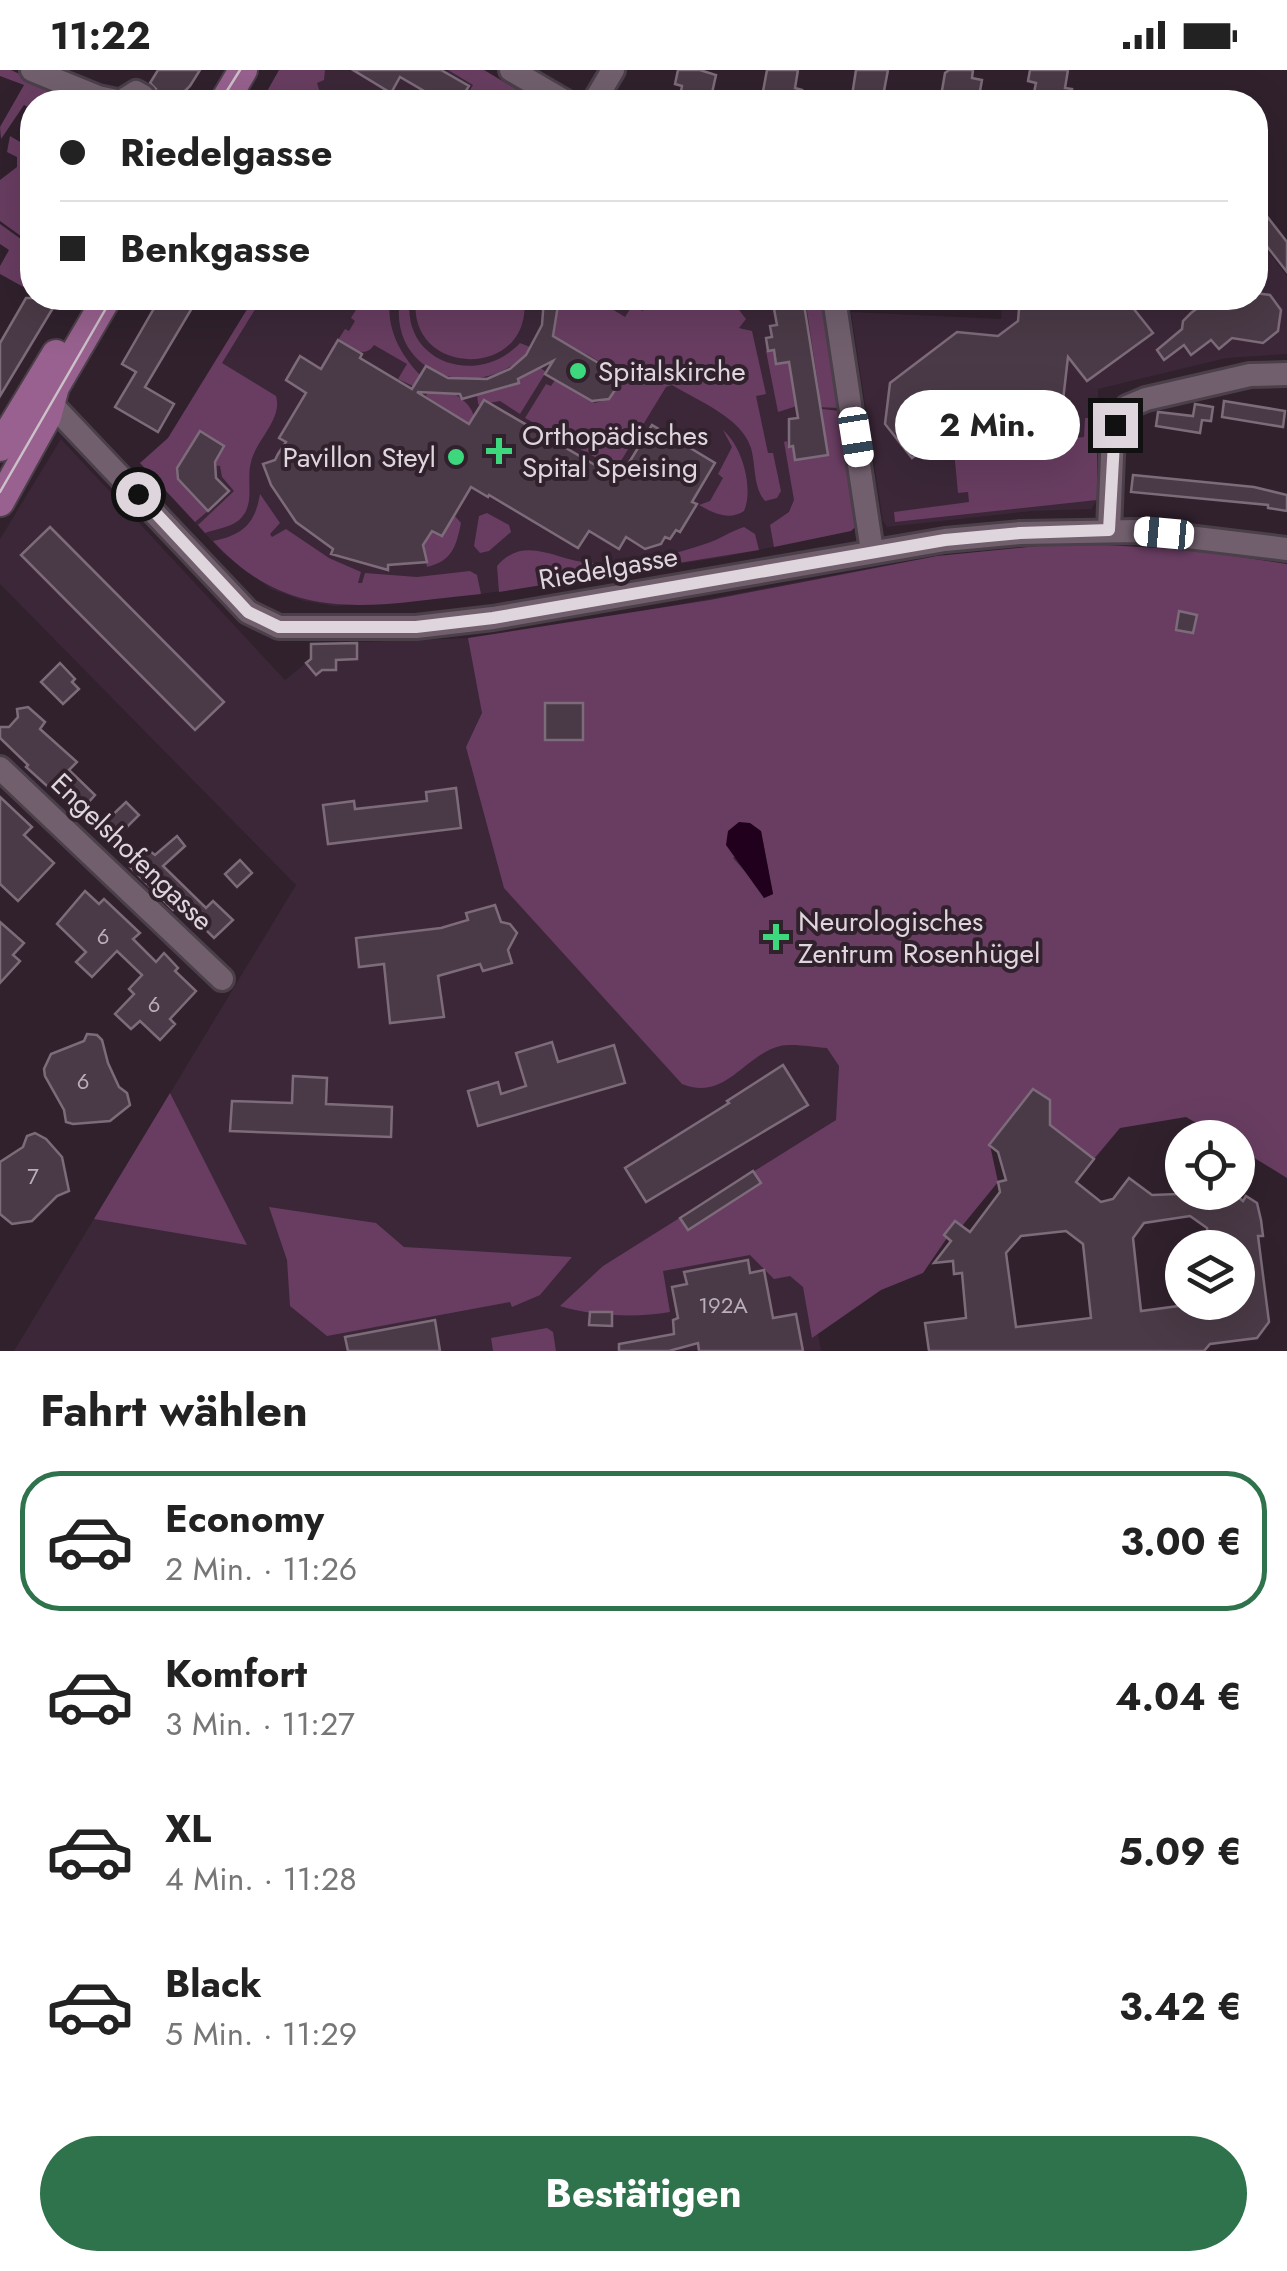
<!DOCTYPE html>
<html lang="de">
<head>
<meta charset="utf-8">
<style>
  body { margin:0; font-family:Jost,sans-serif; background:#f6f6f6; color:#222; height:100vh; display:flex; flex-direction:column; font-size:38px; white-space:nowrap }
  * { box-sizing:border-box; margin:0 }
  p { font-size:32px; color:#767676 }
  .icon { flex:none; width:55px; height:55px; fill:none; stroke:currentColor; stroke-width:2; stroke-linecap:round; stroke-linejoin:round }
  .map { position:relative; height:1281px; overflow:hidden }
  .sheet { display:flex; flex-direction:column; background:#fff; flex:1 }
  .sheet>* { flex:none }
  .hud { position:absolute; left:20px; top:20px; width:1248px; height:220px; border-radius:40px; box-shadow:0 10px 40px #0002; display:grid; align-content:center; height:220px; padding:0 40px; background:#fff }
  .controls { position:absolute; left:1165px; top:1050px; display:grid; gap:20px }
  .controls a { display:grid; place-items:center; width:90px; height:90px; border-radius:50%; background:#fff; box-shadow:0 10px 40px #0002; font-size:50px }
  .end { position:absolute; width:45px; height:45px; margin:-22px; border:12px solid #dfd5dd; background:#111; box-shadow:0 0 0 5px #111 }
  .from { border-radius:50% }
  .bubble { position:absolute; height:70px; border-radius:35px; background:#fff; box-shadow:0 10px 40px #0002; font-size:32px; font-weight:700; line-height:70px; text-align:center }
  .car { position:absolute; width:30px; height:60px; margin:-30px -15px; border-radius:12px; box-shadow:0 0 8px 2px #0007; background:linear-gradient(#fff 24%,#345 0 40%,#fff 0 76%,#345 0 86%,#fff 0) }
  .hud b { display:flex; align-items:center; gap:35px; height:95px; font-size:38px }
  .hud b+b { border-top:2px solid #e0e0e0 }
  .hud i { width:25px; height:25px; background:#222 }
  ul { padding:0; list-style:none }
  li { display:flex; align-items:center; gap:30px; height:140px; margin:0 20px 15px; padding:0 20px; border:5px solid transparent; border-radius:40px }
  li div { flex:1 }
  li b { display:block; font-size:38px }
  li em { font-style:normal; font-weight:700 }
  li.active { border-color:#2e734b }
  li>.icon { width:90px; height:90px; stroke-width:1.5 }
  h2 { padding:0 40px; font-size:45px; line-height:120px }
  .action { display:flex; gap:20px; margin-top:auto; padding:20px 40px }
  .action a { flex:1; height:115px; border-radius:60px; background:#2e734b; color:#fff; font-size:40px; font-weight:700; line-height:115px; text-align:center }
  .status { display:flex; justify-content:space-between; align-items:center; height:70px; padding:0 50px; background:#fff; direction:ltr }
  .status svg { height:28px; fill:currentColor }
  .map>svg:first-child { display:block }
  .built { fill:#3b2738 }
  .green { fill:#683d61; fill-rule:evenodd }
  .water { fill:#20001c }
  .building { fill:#4a3a47; stroke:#7d6b7a; stroke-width:2.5; fill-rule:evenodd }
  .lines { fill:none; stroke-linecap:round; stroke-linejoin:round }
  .minor-casing { stroke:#4b3f49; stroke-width:28 }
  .major-casing { stroke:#4b3f49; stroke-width:32 }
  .minor { stroke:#715f6d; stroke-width:22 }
  .major { stroke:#98618f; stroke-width:28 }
  .tram { stroke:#ccc1c9; stroke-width:2.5 }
  .route { stroke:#dfd5dd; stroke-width:12 }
  .poi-dot { fill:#3dd77e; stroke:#30212d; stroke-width:4 }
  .labels { text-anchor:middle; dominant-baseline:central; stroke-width:8; stroke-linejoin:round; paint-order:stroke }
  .number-label { font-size:22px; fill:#baaeb8 }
  .poi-label { font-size:28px; fill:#dfd5dd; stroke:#30212d; text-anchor:start }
  .street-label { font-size:28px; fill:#dfd5dd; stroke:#30212d }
</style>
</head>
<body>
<div class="status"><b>11:22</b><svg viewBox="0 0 49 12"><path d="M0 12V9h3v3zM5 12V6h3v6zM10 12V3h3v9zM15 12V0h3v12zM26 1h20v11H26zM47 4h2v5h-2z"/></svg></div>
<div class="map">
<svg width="1287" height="1281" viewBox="0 0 1287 1281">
  <rect width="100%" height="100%" fill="#30212d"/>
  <!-- built -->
  <g class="built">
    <polygon points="279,0 484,0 538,32 277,32 265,25"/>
    <polygon points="1255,165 1287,206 1287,284 1226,288 1098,319 1098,430 1091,439 1032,441 887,457 883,451 851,242 1001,249 1002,228 1255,228"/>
    <polygon points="254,228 821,228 856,456 851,461 724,487 481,524 335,536 304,531 271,519 223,483 140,393 168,368"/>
    <polygon points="61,369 285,610 311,589 311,574 468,568 575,554 937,486 1068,473 1196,480 1287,494 1043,1002 801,1166 821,1281 14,1281 296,815 0,514 0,469"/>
  </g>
  <!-- green -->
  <g class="green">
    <polygon points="0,0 11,0 50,18 43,32 32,32 32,39 24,35 1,69 0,57 24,15 0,6"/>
    <polygon points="279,0 325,0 324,10 317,13 321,26 329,25 323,32 277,32 265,25"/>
    <polygon points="448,0 484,0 538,32 527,32 501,20 492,25 487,32 463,32 473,15"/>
    <polygon points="10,66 32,79 32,174 0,151 0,110 17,97 17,87 7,82"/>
    <polygon points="0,154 32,177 32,209 27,219 0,204 0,196 9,180 0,174"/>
    <path d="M254 228H262L222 293 276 326C283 349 256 370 251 392 246 410 255 432 242 447 234 457 216 459 205 463L198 455 234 421 222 407 220 396 213 395 224 376 199 362C170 408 171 402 208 441L195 452 140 393 168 368Z"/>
    <path d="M363 228H390C386 258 400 284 420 305L415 317 398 309 407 294 374 275C364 290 351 277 338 270L345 259 349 261 355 251 351 248Z"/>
    <path d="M400 228H410C401 293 478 318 520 273L530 277 529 281C480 335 387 306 400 228Z"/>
    <path d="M416 228H524C534 310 406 309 416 228Z"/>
    <path d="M557 228H594L625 247 632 236 643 241 650 228H730L746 249 739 258 752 261 766 324 756 326 768 383H773L781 421 777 428 765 431C753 417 756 396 751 378 741 347 698 331 672 315L666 317 616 399 525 348 546 314 551 316 555 310 595 333 609 329 617 317C613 291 583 285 565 272L560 280 551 269Z"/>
    <polygon points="805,228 821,228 838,338 797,336 778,342 766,281 774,280 776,294 789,292 794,324 819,321"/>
    <polygon points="538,296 546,302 520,344 500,331 489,333 486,339 478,334 477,324"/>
    <path d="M431 315C453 322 476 331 475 357L426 326Z"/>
    <polygon points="806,337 839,341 856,456 851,461 774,477 770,455 789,442 794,430 784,372 787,371 788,377 828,385 822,345 808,346"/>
    <polygon points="1085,348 1097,348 1097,430 895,452 894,442 969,432 968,422 958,423 954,381 1084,367"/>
    <path d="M723 360C742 376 754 418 744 441 729 451 713 443 699 435L710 431 723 408 718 404 732 377Z"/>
    <path d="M260 424 280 453 270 464 272 467 286 459 329 488 361 502 358 513H362L365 503 417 507 470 501 477 505 481 524C376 534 293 559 213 471 243 465 255 454 260 424Z"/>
    <polygon points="487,443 509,455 511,462 489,481 480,483 474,476 479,446"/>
    <path d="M454 445 461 453C456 477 452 491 427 497L423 475 432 461 442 466Z"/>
    <path d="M744 457 755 464 759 480 499 522 497 496C525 463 558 492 592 493 633 495 669 486 708 473 720 469 731 461 744 457Z"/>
    <path d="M1068 473 1196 480 1287 494V1108L1238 1078V1068L1220 1067 1186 1047 1120 1058 1094 1089 990 1075 998 1112 962 1156 955 1151 944 1165 947 1168 923 1203 881 1220 812 1268 803 1217 790 1206 774 1209 750 1185 663 1201 670 1242C637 1248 591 1246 560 1236L603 1196 836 1050 839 996 827 978C813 977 793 973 780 976 744 985 725 1032 682 1014L504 818 466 677 482 643 468 568 710 530 937 486ZM761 761 773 824 764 828 758 816 733 788Z"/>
    <polygon points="170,1023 247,1175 94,1149"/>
    <polygon points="269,1137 376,1153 404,1177 572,1187 540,1225 512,1237 510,1232 327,1266 290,1236 287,1190"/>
    <polygon points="547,1258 553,1262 556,1281 493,1281 491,1268"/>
  </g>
  <!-- water -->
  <polygon class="water" points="739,752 750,753 761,761 773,824 764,828 726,775 728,761"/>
  <!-- building -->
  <g class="building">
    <polygon points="158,0 200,0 190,16 174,32 156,32 156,19 150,13"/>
    <polygon points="353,0 441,0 469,16 459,32 418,32 424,21 400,7 391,23"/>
    <polygon points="678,0 700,0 716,5 710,32 679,32 682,16 675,14"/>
    <polygon points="767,0 798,0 795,18 802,20 800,32 761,32"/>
    <polygon points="856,0 888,0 884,21 908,25 908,32 851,32"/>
    <polygon points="949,0 973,0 972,8 982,10 978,32 940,32 945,3"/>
    <polygon points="1030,0 1068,0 1065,18 1072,19 1069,32 1032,32 1036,13 1028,11"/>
    <polygon points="1255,131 1287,172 1287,202 1255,161"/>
    <polygon points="1255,223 1270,225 1281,240 1278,261 1263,273 1232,268 1219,279 1211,270 1191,285 1184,275 1164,290 1157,280 1182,259 1183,251 1191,243 1211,228 1255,228"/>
    <polygon points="26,228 59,228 0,326 0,273"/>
    <polygon points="160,228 198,228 145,317 174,334 158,362 115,337 136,302 122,294"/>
    <polygon points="544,228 559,229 553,266 612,301 617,317 609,329 592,331 545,304 553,291 518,309 519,313 462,329 460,324 417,322 469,354 484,330 619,409 652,355 715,393 692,432 697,434 680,462 676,460 670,469 665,467 661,474 645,479 626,467 619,479 589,461 578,478 489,425 488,427 471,417 442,466 432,461 423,475 427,492 388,495 388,500 331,484 333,479 296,452 271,415 263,394 275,390 278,384 286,372 279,368 306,323 286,310 300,286 321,299 338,270 362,284 360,288 412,319 426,296 448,308 487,309 510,299 526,285 542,255"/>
    <polygon points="772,228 803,228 828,385 795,390 793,376 789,377 789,349 798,348 789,292 776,294 774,280 768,281 766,268 772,267 770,256 777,255"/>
    <polygon points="1020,228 1125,228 1153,263 1087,311 1068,287 1062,339 1022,369 981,364 956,330 929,351 941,366 912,388 885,354 890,313 957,262 998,266 1018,251"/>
    <polygon points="1224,331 1285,341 1283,357 1222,347"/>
    <polygon points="1195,334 1213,337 1211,351 1202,350 1200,363 1156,356 1158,342 1193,346"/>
    <polygon points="200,361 224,376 215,392 216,408 229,421 208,441 178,409 177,398"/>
    <polygon points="1133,405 1254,417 1287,425 1287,441 1268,438 1268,435 1131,422"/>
    <polygon points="50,457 224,632 195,660 21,485"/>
    <polygon points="1179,541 1197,545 1193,563 1176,560"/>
    <polygon points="357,573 357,589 336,590 336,600 322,600 316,605 306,593 311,589 311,574"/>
    <polygon points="60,593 75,609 72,612 79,619 63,634 41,612"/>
    <rect x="545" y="633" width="38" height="37"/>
    <polygon points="28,637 45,652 40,659 77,692 69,700 95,725 78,744 26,697 28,695 0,668 0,657 9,657 18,647 17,639"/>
    <polygon points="456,718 461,758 328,774 323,735 354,731 355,739 427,731 426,722"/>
    <polygon points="0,727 32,757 24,765 54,793 18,831 0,814"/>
    <polygon points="126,732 139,745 115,769 102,755"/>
    <polygon points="177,766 185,776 163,796 206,838 213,831 233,850 214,868 180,834 173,840 130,797 147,779 155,785"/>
    <polygon points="240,790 252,803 237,817 225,804"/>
    <polygon points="85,821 99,834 104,829 140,863 133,869 156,892 164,883 178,898 175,901 196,921 170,949 175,954 160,970 140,951 131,959 115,944 134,924 129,919 142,905 117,881 92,907 76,892 86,882 57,854"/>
    <polygon points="495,835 501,852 510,854 517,863 508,880 512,893 483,901 480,894 438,906 444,947 390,953 384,894 359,897 356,868 441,858 468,850 466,843"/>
    <polygon points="0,852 24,873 13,885 20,891 0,913"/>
    <polygon points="87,964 97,965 102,970 108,993 119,1017 127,1023 130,1035 110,1051 73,1054 66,1052 64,1040 45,1006 44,999 51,984 84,971"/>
    <polygon points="552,972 558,992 614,975 625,1013 478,1056 468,1021 498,1012 501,1024 526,1016 516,983"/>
    <polygon points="783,995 808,1035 646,1132 625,1098 729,1033 727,1031"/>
    <polygon points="293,1006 327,1008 326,1034 392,1037 391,1067 230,1061 232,1031 292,1033"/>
    <path d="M1033 1019 1050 1030V1055L1094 1089 1076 1112 1101 1132 1113 1129 1129 1108 1152 1125 1232 1122 1243 1131 1246 1126 1257 1133 1261 1150 1263 1166H1258L1269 1252 1257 1268 1210 1274 1204 1281H929L925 1253 966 1248 962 1203 954 1204 953 1191 934 1193 951 1171 944 1165 955 1151 970 1162 1000 1122 998 1112 1006 1110 998 1082 989 1075ZM1190 1146 1207 1158 1210 1178H1238V1232H1208L1141 1241 1133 1168 1144 1153ZM1066 1161 1083 1174 1091 1248 1016 1257 1006 1183 1021 1166Z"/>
    <polygon points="35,1063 46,1069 62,1087 69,1121 57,1126 32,1151 12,1154 0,1144 0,1092 23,1077 27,1066"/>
    <polygon points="753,1101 761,1113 688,1160 680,1148"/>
    <polygon points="748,1190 750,1203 764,1200 773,1248 796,1244 803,1281 699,1281 698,1273 669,1281 619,1281 619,1274 674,1264 673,1250 678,1248 672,1217 687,1214 684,1202"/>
    <polygon points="590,1242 612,1242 612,1256 589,1255"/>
    <polygon points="435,1250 440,1281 348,1281 345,1267"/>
  </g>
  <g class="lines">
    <defs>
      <g id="minor">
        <polyline points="32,0 98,27 121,32"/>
        <polyline points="511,0 566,32"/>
        <polyline points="120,32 136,22 143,26"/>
        <polyline points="594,32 613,0"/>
        <polyline points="834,228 872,481"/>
        <polyline points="41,323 248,542 279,557 416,557 493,548 945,470 1020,463 1138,461 1287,479"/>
        <polyline points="1109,460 1113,361 1127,337 1146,329 1250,305 1287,304"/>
        <polyline points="0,698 222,909"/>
      </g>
      <g id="major">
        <polyline points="224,32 243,0"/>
        <polyline points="0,377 56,284"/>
        <polyline points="0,432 47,347 55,317 107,228"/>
      </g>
    </defs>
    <!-- minor casing -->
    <use href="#minor" class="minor-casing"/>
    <!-- major casing -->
    <use href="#major" class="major-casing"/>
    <!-- minor -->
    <use href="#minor" class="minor"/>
    <!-- major -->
    <use href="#major" class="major"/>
    <!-- tram -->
    <g class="tram">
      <polyline points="220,32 240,0"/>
      <polyline points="0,422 112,228"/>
    </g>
  </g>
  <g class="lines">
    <!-- route -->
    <polyline class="route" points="138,424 248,542 279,557 416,557 493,548 945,470 1020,463 1109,460 1115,355"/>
  </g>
  <!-- markers -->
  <g class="poi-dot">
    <circle cx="578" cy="301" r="10"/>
    <path d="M494 366h10v10h10v10h-10v10h-10v-10h-10v-10h10z"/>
    <circle cx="456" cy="387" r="10"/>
    <path d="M771 852h10v10h10v10h-10v10h-10v-10h-10v-10h10z"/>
  </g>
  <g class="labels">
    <!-- number labels -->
    <g class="number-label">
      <text x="103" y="866">6</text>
      <text x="154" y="934">6</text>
      <text x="83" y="1011">6</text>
      <text x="33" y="1106">7</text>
      <text x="723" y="1235">192A</text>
    </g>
    <!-- poi labels -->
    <g class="poi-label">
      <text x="598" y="301">Spitalskirche</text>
      <text x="522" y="365">Orthopädisches<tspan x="522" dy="32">Spital Speising</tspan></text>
      <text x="436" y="387" text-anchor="end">Pavillon Steyl</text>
      <text x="798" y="851">Neurologisches<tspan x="798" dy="32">Zentrum Rosenhügel</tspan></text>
    </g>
    <!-- street labels -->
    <g class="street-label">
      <text transform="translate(608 498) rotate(-10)">Riedelgasse</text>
      <text transform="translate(132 782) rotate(44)">Engelshofengasse</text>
    </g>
  </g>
</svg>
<div class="controls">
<a><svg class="icon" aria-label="locate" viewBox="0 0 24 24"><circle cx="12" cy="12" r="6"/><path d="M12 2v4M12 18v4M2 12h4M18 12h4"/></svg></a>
<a><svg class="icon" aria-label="layers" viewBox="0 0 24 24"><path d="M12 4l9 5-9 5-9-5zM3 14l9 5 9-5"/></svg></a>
</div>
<i class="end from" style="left:138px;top:424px"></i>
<i class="end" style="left:1115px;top:355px"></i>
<div class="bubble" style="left:895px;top:320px;width:185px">2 Min.</div>
<i class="car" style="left:856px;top:367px;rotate:171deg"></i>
<i class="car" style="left:1164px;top:463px;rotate:275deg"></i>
<div class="hud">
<b><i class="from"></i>Riedelgasse</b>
<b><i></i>Benkgasse</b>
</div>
</div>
<section class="sheet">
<h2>Fahrt wählen</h2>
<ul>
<li class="active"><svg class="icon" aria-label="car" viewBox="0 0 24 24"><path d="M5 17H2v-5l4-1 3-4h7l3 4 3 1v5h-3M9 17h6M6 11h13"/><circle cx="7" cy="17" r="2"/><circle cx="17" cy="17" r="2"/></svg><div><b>Economy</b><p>2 Min. · 11:26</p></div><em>3.00 €</em></li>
<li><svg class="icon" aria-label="car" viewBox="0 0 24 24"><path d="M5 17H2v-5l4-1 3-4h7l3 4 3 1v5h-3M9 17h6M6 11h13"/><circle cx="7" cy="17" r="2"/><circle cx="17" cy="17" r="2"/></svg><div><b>Komfort</b><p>3 Min. · 11:27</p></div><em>4.04 €</em></li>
<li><svg class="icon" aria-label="car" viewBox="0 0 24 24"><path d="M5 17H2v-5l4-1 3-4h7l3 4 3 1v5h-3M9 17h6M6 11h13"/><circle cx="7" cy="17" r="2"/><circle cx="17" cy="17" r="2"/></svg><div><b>XL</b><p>4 Min. · 11:28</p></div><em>5.09 €</em></li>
<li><svg class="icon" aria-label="car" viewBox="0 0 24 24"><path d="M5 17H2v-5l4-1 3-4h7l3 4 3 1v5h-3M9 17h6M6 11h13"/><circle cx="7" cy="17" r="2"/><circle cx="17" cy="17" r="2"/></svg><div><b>Black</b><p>5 Min. · 11:29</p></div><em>3.42 €</em></li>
</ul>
<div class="action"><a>Bestätigen</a></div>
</section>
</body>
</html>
